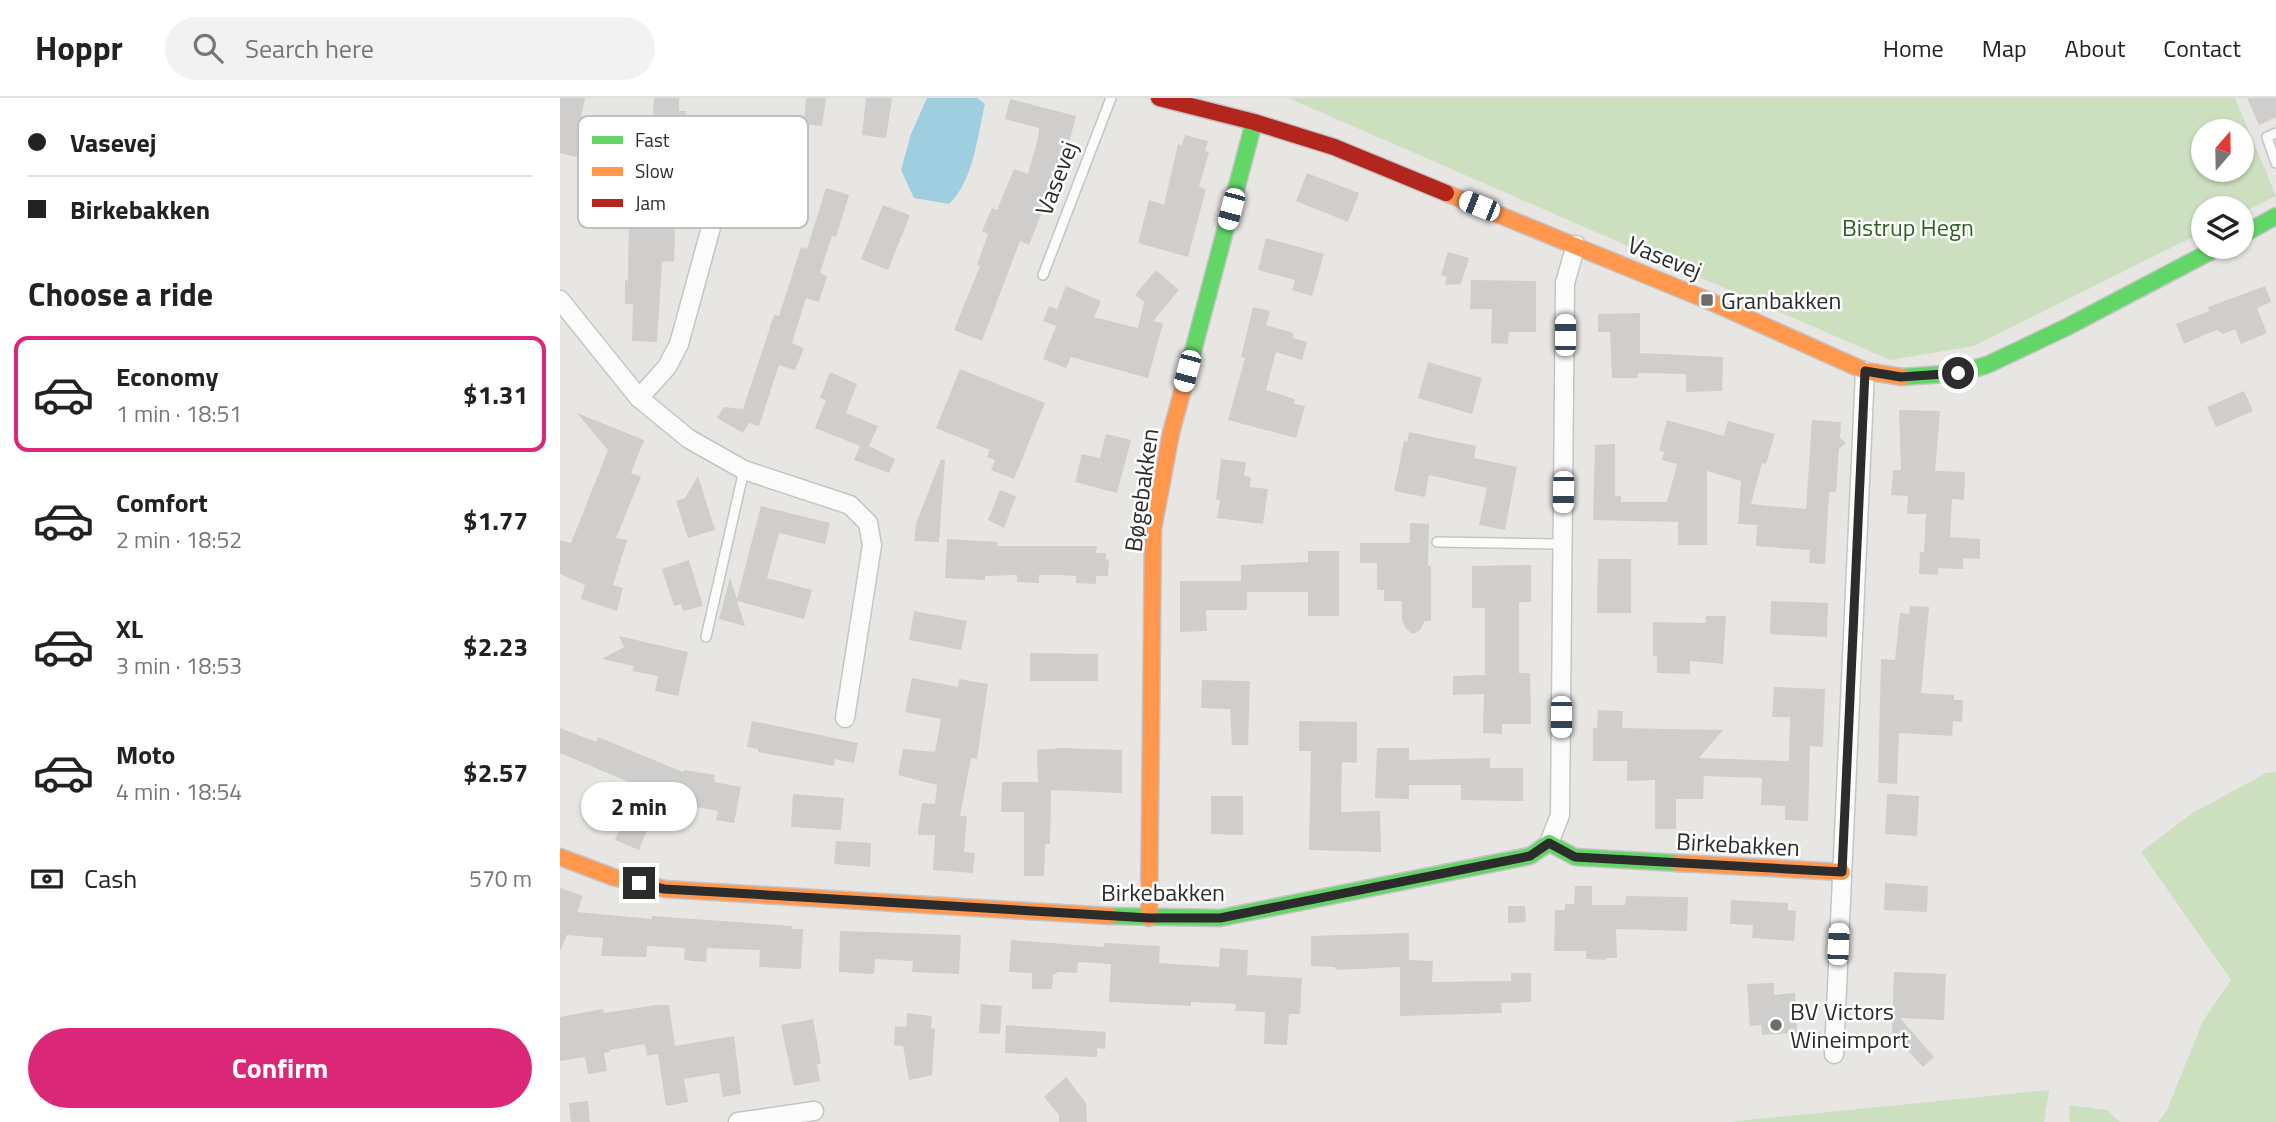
<!DOCTYPE html>
<html lang="en">
<head>
<meta charset="utf-8">
<style>
  body { margin:0; font-family:"Titillium Web",sans-serif; background:#f2f2f2; color:#222; height:100vh; display:flex; flex-direction:column; font-size:26px; white-space:nowrap }
  * { box-sizing:border-box; margin:0 }
  p { font-size:23px; color:#767676 }
  .icon { flex:none; width:38px; height:38px; fill:none; stroke:currentColor; stroke-width:2; stroke-linecap:round; stroke-linejoin:round }
  .map { position:relative; flex:1; overflow:hidden }
  .side { display:flex; flex-direction:column; background:#fff; width:560px }
  .side>* { flex:none }
  .hud { display:grid; align-content:center; height:154px; padding:0 28px; background:#fff }
  .needle { width:46px; rotate:20deg }
  .buttons { position:absolute; left:1631px; top:21px; display:grid; gap:14px }
  .buttons a { display:grid; place-items:center; width:63px; height:63px; border-radius:50%; background:#fff; box-shadow:0 2px 5px #0004; font-size:35px }
  .end { position:absolute; width:32px; height:32px; margin:-16px; border:9px solid #2c2c2c; background:#fff; box-shadow:0 0 0 4px #fff }
  .from { border-radius:50% }
  .bubble { position:absolute; height:49px; border-radius:24px; background:#fff; box-shadow:0 2px 5px #0004; font-size:23px; font-weight:700; line-height:49px; text-align:center }
  .car { position:absolute; width:21px; height:42px; margin:-21px -10px; border-radius:9px; box-shadow:0 0 5px 2px #0007; background:linear-gradient(#fff 24%,#345 0 40%,#fff 0 76%,#345 0 86%,#fff 0) }
  .hud b { display:flex; align-items:center; gap:24px; height:66px; font-size:26px }
  .hud b+b { border-top:2px solid #e0e0e0 }
  .hud i { width:18px; height:18px; background:#222 }
  ul { padding:0; list-style:none }
  li { display:flex; align-items:center; gap:21px; height:116px; margin:0 14px 10px; padding:0 14px; border:4px solid transparent; border-radius:14px }
  li div { flex:1 }
  li b { display:block; font-size:26px }
  li em { font-style:normal; font-weight:700 }
  li.active { border-color:#db2777 }
  li>.icon { width:63px; height:63px; stroke-width:1.5 }
  h2 { padding:0 28px; font-size:32px; line-height:84px }
  .pay { display:flex; align-items:center; gap:18px; height:77px; padding:0 28px; font-size:26px }
  .pay p { margin-inline-start:auto }
  .button { display:flex; gap:14px; margin-top:auto; padding:14px 28px }
  .button a { flex:1; height:80px; border-radius:42px; background:#db2777; color:#fff; font-size:28px; font-weight:700; line-height:80px; text-align:center }
  header { display:flex; align-items:center; gap:42px; box-sizing:border-box; height:98px; padding:0 35px; background:#fff; border-bottom:2px solid #e0e0e0 }
  header strong { font-size:33px }
  nav { display:flex; gap:38px; margin-inline-start:auto; font-size:24px }
  .search { width:490px; height:63px; background:#f2f2f2; display:flex; align-items:center; gap:18px; box-sizing:border-box; padding:0 24px; border-radius:38px; color:#767676; font-size:26px }
  main { display:flex; flex:1; min-height:0 }
  .map>svg:first-child { display:block }
  .green { fill:#cce0c0; fill-rule:evenodd }
  .water { fill:#9fcee1 }
  .building { fill:#d0cecc }
  .lines { fill:none; stroke-linecap:round; stroke-linejoin:round }
  .lane-casing { stroke:#c5c4c5; stroke-width:12 }
  .street-casing { stroke:#c5c4c5; stroke-width:21 }
  .fast-casing { stroke:#c5c4c5; stroke-width:19 }
  .slow-casing { stroke:#c5c4c5; stroke-width:19 }
  .jam-casing { stroke:#c5c4c5; stroke-width:19 }
  .lane { stroke:#fcfbfb; stroke-width:9 }
  .street { stroke:#fcfbfb; stroke-width:18 }
  .fast { stroke:#63d668; stroke-width:16 }
  .slow { stroke:#ff974d; stroke-width:16 }
  .jam { stroke:#b3261e; stroke-width:16 }
  .route { stroke:#2c2c2c; stroke-width:9 }
  .poi-dot { fill:#6e6d6c; stroke:#fff; stroke-width:2.5 }
  .labels { text-anchor:middle; dominant-baseline:central; stroke-width:5; stroke-linejoin:round; paint-order:stroke }
  .street-label { font-size:24px; fill:#2c2c2c; stroke:#fff }
  .park-label { font-size:24px; fill:#2f6024; stroke:#fff }
  .poi-label { font-size:24px; fill:#2c2c2c; stroke:#fff; text-anchor:start }
  .key { fill:#fff; stroke:#c0c0c0; stroke-width:2 }
  .key-label { font-size:19px; fill:#2c2c2c }
</style>
</head>
<body>
<header>
<strong>Hoppr</strong>
<div class="search"><svg class="icon" aria-label="search" viewBox="0 0 24 24"><circle cx="10" cy="10" r="6"/><path d="M15 15l6 6"/></svg>Search here</div>
<nav><a>Home</a><a>Map</a><a>About</a><a>Contact</a></nav>
</header>
<main>
<section class="side">
<div class="hud">
<b><i class="from"></i>Vasevej</b>
<b><i></i>Birkebakken</b>
</div>
<h2>Choose a ride</h2>
<ul>
<li class="active"><svg class="icon" aria-label="car" viewBox="0 0 24 24"><path d="M5 17H2v-5l4-1 3-4h7l3 4 3 1v5h-3M9 17h6M6 11h13"/><circle cx="7" cy="17" r="2"/><circle cx="17" cy="17" r="2"/></svg><div><b>Economy</b><p>1 min · 18:51</p></div><em>$1.31</em></li>
<li><svg class="icon" aria-label="car" viewBox="0 0 24 24"><path d="M5 17H2v-5l4-1 3-4h7l3 4 3 1v5h-3M9 17h6M6 11h13"/><circle cx="7" cy="17" r="2"/><circle cx="17" cy="17" r="2"/></svg><div><b>Comfort</b><p>2 min · 18:52</p></div><em>$1.77</em></li>
<li><svg class="icon" aria-label="car" viewBox="0 0 24 24"><path d="M5 17H2v-5l4-1 3-4h7l3 4 3 1v5h-3M9 17h6M6 11h13"/><circle cx="7" cy="17" r="2"/><circle cx="17" cy="17" r="2"/></svg><div><b>XL</b><p>3 min · 18:53</p></div><em>$2.23</em></li>
<li><svg class="icon" aria-label="car" viewBox="0 0 24 24"><path d="M5 17H2v-5l4-1 3-4h7l3 4 3 1v5h-3M9 17h6M6 11h13"/><circle cx="7" cy="17" r="2"/><circle cx="17" cy="17" r="2"/></svg><div><b>Moto</b><p>4 min · 18:54</p></div><em>$2.57</em></li>
</ul>
<div class="pay"><svg class="icon" aria-label="cash" viewBox="0 0 24 24"><path d="M3 7h18v10H3z"/><circle cx="12" cy="12" r="2"/></svg>Cash<p>570 m</p></div>
<div class="button"><a>Confirm</a></div>
</section>
<div class="map">
<svg width="1716" height="1024" viewBox="0 0 1716 1024">
  <rect width="100%" height="100%" fill="#e8e6e3"/>
  <!-- green -->
  <g class="green">
    <path d="M728 0H1675L1716 98 1682 115V110H1643V134L1414 248 1330 262ZM1682 33V72H1643V33Z"/>
    <polygon points="1716,674 1716,1024 1598,1024 1607,1012 1643,923 1671,882 1581,754 1631,716 1706,675"/>
    <polygon points="1489,992 1484,1024 1167,1024"/>
    <polygon points="1509,1007 1546,1012 1560,1024 1510,1024"/>
  </g>
  <!-- water -->
  <path class="water" d="M367 0H417L425 6C417 39 414 82 389 106L354 100 341 72 351 36Z"/>
  <!-- building -->
  <g class="building">
    <polygon points="0,0 25,0 20,23 34,27 25,61 0,55"/>
    <polygon points="94,0 119,0 119,13 126,13 125,45 133,45 132,99 116,99 114,163 102,164 97,244 72,243 73,206 65,206 65,182 68,183 69,105 88,109"/>
    <polygon points="246,0 266,0 262,28 244,26"/>
    <polygon points="306,0 332,0 326,40 302,37"/>
    <polygon points="1687,0 1716,0 1716,19 1699,27"/>
    <polygon points="450,1 516,18 508,48 504,47 493,86 469,147 460,143 422,243 394,232 420,168 417,167 428,136 422,133 432,110 437,112 454,71 468,76 478,40 479,30 445,21"/>
    <polygon points="625,37 648,43 645,53 649,54 639,89 646,91 628,159 578,145 589,102 604,107 618,46 622,47"/>
    <polygon points="747,75 799,95 788,124 736,103"/>
    <polygon points="266,90 289,97 276,139 272,138 260,175 267,178 259,204 246,200 232,245 244,250 235,272 219,267 199,328 189,325 183,335 157,320 164,309 183,311 214,217 219,218 241,149 247,151"/>
    <polygon points="323,107 350,117 328,172 301,161"/>
    <polygon points="706,140 764,156 752,198 732,192 735,182 698,172"/>
    <polygon points="888,154 909,160 901,186 885,187 887,179 881,177"/>
    <polygon points="596,172 619,192 593,223 603,225 588,280 511,259 506,270 483,261 496,228 483,223 489,208 497,211 506,188 541,203 534,219 578,230 584,204 575,197"/>
    <polygon points="911,182 976,183 976,234 949,234 948,246 931,245 932,211 910,211"/>
    <polygon points="1705,188 1711,204 1697,210 1707,235 1681,246 1675,231 1663,236 1656,232 1624,246 1616,226 1649,213 1648,209"/>
    <polygon points="693,209 710,213 706,227 734,235 733,240 747,244 742,262 716,254 706,292 735,301 734,306 745,308 736,340 668,322 685,260 681,259"/>
    <polygon points="1080,215 1080,255 1163,259 1162,293 1126,294 1126,276 1078,275 1078,280 1052,280 1050,234 1038,234 1038,216"/>
    <polygon points="868,264 922,280 912,316 858,300"/>
    <polygon points="400,271 485,305 454,381 431,372 435,362 427,359 430,352 376,330"/>
    <polygon points="270,274 297,286 286,315 318,328 309,348 335,361 329,375 294,362 300,348 255,330 266,302 260,300"/>
    <polygon points="1684,293 1693,313 1656,329 1647,309"/>
    <polygon points="1339,312 1380,313 1375,373 1405,374 1404,402 1392,401 1390,439 1420,441 1420,461 1403,460 1403,471 1378,470 1378,477 1359,476 1360,454 1364,454 1366,416 1347,416 1348,398 1331,397 1333,372 1341,372"/>
    <polygon points="17,315 84,342 71,375 81,379 56,440 67,442 53,487 63,490 57,513 21,501 25,487 0,476 0,442 11,445 48,352"/>
    <polygon points="1107,322 1164,338 1168,323 1215,336 1206,366 1202,365 1191,406 1246,411 1252,322 1281,324 1280,340 1286,345 1279,351 1276,394 1269,394 1265,466 1249,465 1250,452 1196,448 1197,427 1178,426 1181,383 1147,373 1147,447 1118,447 1118,424 1033,422 1035,347 1055,346 1055,398 1061,398 1061,404 1107,404 1117,366 1102,362 1104,354 1099,352"/>
    <polygon points="849,334 916,348 914,360 957,369 945,432 919,427 927,390 869,377 865,399 834,393 844,343 847,344"/>
    <polygon points="546,336 571,342 557,395 515,384 522,356 540,360"/>
    <polygon points="381,361 385,362 379,444 354,443 356,426"/>
    <polygon points="661,361 686,364 684,378 691,379 690,389 708,391 703,426 657,420 660,402 656,402"/>
    <polygon points="138,378 155,432 128,440 116,403 125,400"/>
    <polygon points="440,392 456,398 444,430 428,422"/>
    <polygon points="201,408 270,425 265,446 219,435 207,480 252,492 244,521 177,503 185,528 159,521 170,480 177,501"/>
    <polygon points="850,425 869,426 868,468 871,468 871,523 865,523 860,532 853,536 846,531 842,522 842,503 824,503 824,492 817,492 817,465 800,465 800,445 850,445"/>
    <polygon points="387,441 438,444 437,448 537,448 536,455 546,455 546,462 549,461 548,478 536,478 536,486 516,485 516,478 498,477 479,477 479,485 457,484 457,477 425,478 425,482 385,480"/>
    <polygon points="748,453 779,453 779,518 748,518 748,494 687,494 687,512 646,512 647,533 620,534 620,483 681,483 681,467 748,464"/>
    <polygon points="1038,461 1071,461 1071,515 1037,515"/>
    <polygon points="129,462 143,508 123,513 121,506 114,508 102,471"/>
    <polygon points="971,467 971,504 959,504 959,575 970,575 971,626 942,626 942,636 923,635 924,596 893,597 893,578 925,577 925,510 912,510 912,468"/>
    <polygon points="1211,503 1268,505 1267,539 1210,536"/>
    <polygon points="1350,508 1369,509 1361,595 1394,597 1394,602 1403,602 1402,624 1393,623 1392,638 1339,635 1337,686 1318,685 1321,561 1335,562 1340,515 1349,516"/>
    <polygon points="354,513 407,523 401,552 349,542"/>
    <polygon points="1146,518 1166,518 1163,566 1130,563 1130,576 1097,575 1097,558 1093,558 1093,524 1146,525"/>
    <polygon points="59,538 128,554 118,598 95,593 98,578 72,573 74,568 42,561 64,549"/>
    <polygon points="470,555 538,556 538,583 470,583"/>
    <polygon points="352,580 398,589 399,581 428,586 417,661 411,660 400,718 407,718 404,754 415,755 413,775 373,772 375,737 358,737 358,733 362,705 375,706 377,687 338,677 343,651 375,654 381,621 345,614"/>
    <polygon points="642,582 690,583 688,647 672,647 670,611 641,610"/>
    <polygon points="1214,589 1265,591 1263,649 1250,648 1248,723 1225,722 1225,708 1201,707 1202,680 1144,678 1143,701 1116,701 1116,731 1095,731 1095,682 1067,683 1067,663 1033,663 1033,630 1037,630 1038,612 1063,613 1062,630 1163,632 1139,660 1229,663 1230,619 1212,619"/>
    <polygon points="192,623 298,645 294,665 275,661 274,668 198,654 198,651 187,649"/>
    <polygon points="739,623 797,624 797,665 782,664 781,714 820,713 821,754 749,752 751,653 739,653"/>
    <polygon points="0,630 36,644 38,639 123,674 124,672 155,677 154,684 181,689 174,725 156,722 158,713 99,702 79,752 55,742 78,688 0,655"/>
    <polygon points="502,650 562,652 562,695 491,692 490,746 485,746 484,778 464,778 464,714 441,714 442,684 478,684 477,652"/>
    <polygon points="817,650 849,650 849,662 930,660 930,670 963,670 963,703 901,702 901,687 849,687 849,701 815,700"/>
    <polygon points="233,696 284,700 281,732 231,729"/>
    <polygon points="1327,696 1359,698 1357,738 1325,736"/>
    <polygon points="651,698 683,698 683,737 651,736"/>
    <polygon points="276,743 311,745 310,769 274,766"/>
    <polygon points="1325,785 1368,788 1367,814 1324,812"/>
    <polygon points="1015,788 1032,788 1032,807 1065,807 1066,798 1128,799 1127,833 1056,831 1057,860 1046,860 1046,862 1026,861 1026,853 994,853 995,812 1005,812 1005,806 1014,806"/>
    <polygon points="0,790 23,798 17,814 92,821 92,818 232,828 232,831 243,831 241,871 199,869 200,852 147,850 146,864 124,862 125,850 87,848 86,859 41,858 43,840 7,837 0,853"/>
    <polygon points="1171,802 1228,805 1228,812 1236,813 1234,843 1192,840 1193,827 1170,826"/>
    <polygon points="948,808 965,808 966,824 948,825"/>
    <polygon points="280,833 401,837 399,876 352,874 353,863 315,861 314,876 279,874"/>
    <polygon points="849,835 849,862 873,863 872,884 951,883 951,875 971,875 971,904 941,905 942,915 840,918 840,869 777,872 774,869 751,868 751,838"/>
    <polygon points="451,842 544,849 544,845 600,848 599,865 659,869 660,850 688,852 687,877 742,880 740,916 729,916 727,947 704,946 705,914 675,913 676,906 631,904 631,908 549,904 551,866 518,864 517,875 497,874 497,876 493,876 492,891 472,891 472,875 449,874"/>
    <polygon points="1334,874 1386,876 1384,922 1340,920 1374,959 1363,969 1332,935"/>
    <polygon points="1214,885 1214,897 1235,895 1237,935 1202,937 1201,927 1190,928 1187,886"/>
    <polygon points="421,906 442,908 440,936 419,935"/>
    <polygon points="96,907 109,907 115,948 174,938 181,996 163,999 159,975 124,981 128,1004 106,1008 98,956 87,958 85,946 50,952 50,954 44,955 47,973 28,976 25,959 0,963 0,919 43,911 44,915"/>
    <polygon points="347,915 372,918 371,930 375,931 372,977 349,982 343,948 334,947 335,928 346,929"/>
    <polygon points="253,921 261,966 257,966 260,983 234,988 221,927"/>
    <polygon points="446,927 546,934 545,951 537,950 537,959 445,955"/>
    <polygon points="506,979 526,1005 527,1024 499,1024 499,1017 484,999"/>
    <polygon points="28,1003 30,1024 11,1024 9,1005"/>
  </g>
  <g class="lines">
    <defs>
      <g id="lane">
        <polyline points="1716,35 1707,39 1716,65"/>
        <polyline points="483,177 551,0"/>
        <polyline points="877,444 1002,446"/>
        <polyline points="146,539 184,372"/>
      </g>
      <g id="street">
        <polyline points="0,202 79,300 129,341 184,372 290,407 308,425 312,447 285,620"/>
        <polyline points="79,300 107,269 119,246 170,60"/>
        <polyline points="989,745 1000,717 1005,185 1016,147"/>
        <polyline points="1274,956 1305,273"/>
        <polyline points="178,1024 254,1013"/>
      </g>
      <g id="fast">
        <polyline points="1682,137 1716,118"/>
        <polyline points="1342,279 1398,275 1427,267 1507,229 1659,149"/>
        <polyline points="624,287 694,24"/>
        <polyline points="550,818 660,820 970,758 989,745 1015,759 1118,765"/>
      </g>
      <g id="slow">
        <polyline points="886,95 1147,202 1305,273 1342,279"/>
        <polyline points="0,759 53,779 105,791 550,818"/>
        <polyline points="1118,765 1282,774"/>
        <polyline points="589,820 593,431 611,335 624,287"/>
      </g>
      <polyline id="jam" points="599,0 694,24 774,49 886,95"/>
    </defs>
    <!-- lane casing -->
    <use href="#lane" class="lane-casing"/>
    <!-- street casing -->
    <use href="#street" class="street-casing"/>
    <!-- fast casing -->
    <use href="#fast" class="fast-casing"/>
    <!-- slow casing -->
    <use href="#slow" class="slow-casing"/>
    <!-- jam casing -->
    <use href="#jam" class="jam-casing"/>
    <!-- lane -->
    <use href="#lane" class="lane"/>
    <!-- street -->
    <use href="#street" class="street"/>
    <!-- fast -->
    <use href="#fast" class="fast"/>
    <!-- slow -->
    <use href="#slow" class="slow"/>
    <!-- jam -->
    <use href="#jam" class="jam"/>
  </g>
  <g class="lines">
    <!-- route -->
    <polyline class="route" points="79,785 104,791 157,794 589,820 660,820 970,758 989,745 1015,759 1282,774 1305,273 1341,279 1398,275"/>
  </g>
  <!-- markers -->
  <g class="poi-dot">
    <rect x="1140" y="195" width="14" height="14" rx="3.5"/>
    <circle cx="1216" cy="927" r="7"/>
  </g>
  <g class="labels">
    <!-- street labels -->
    <g class="street-label">
      <text transform="translate(496 80) rotate(-69)">Vasevej</text>
      <text transform="translate(1105 159) rotate(22)">Vasevej</text>
      <text transform="translate(581 392) rotate(-82)">Bøgebakken</text>
      <text transform="translate(1178 746) rotate(3)">Birkebakken</text>
      <text x="603" y="794">Birkebakken</text>
    </g>
    <!-- park labels -->
    <g class="park-label">
      <text x="1348" y="129">Bistrup Hegn</text>
    </g>
    <!-- poi labels -->
    <g class="poi-label">
      <text x="1161" y="202">Granbakken</text>
      <text x="1230" y="913">BV Victors<tspan x="1230" dy="28">Wineimport</tspan></text>
    </g>
  </g>
  <!-- legend -->
  <rect x="18" y="18" width="230" height="112" rx="10" class="key"/>
  <rect x="32" y="38" width="31" height="8" fill="#63d668"/>
  <rect x="32" y="69" width="31" height="9" fill="#ff974d"/>
  <rect x="32" y="101" width="31" height="8" fill="#b3261e"/>
  <g class="key-label">
    <text x="75" y="49">Fast</text>
    <text x="75" y="80">Slow</text>
    <text x="75" y="112">Jam</text>
  </g>
</svg>
<div class="buttons">
<a><svg class="needle" viewBox="-14 -14 28 28"><path d="M0-13l5 13h-10z" fill="#e53935"/><path d="M0 13l5-13h-10z" fill="#767676"/></svg></a>
<a><svg class="icon" aria-label="layers" viewBox="0 0 24 24"><path d="M12 4l9 5-9 5-9-5zM3 14l9 5 9-5"/></svg></a>
</div>
<i class="end from" style="left:1398px;top:275px"></i>
<i class="end" style="left:79px;top:785px"></i>
<div class="bubble" style="left:21px;top:684px;width:116px">2 min</div>
<i class="car" style="left:919px;top:108px;rotate:292deg"></i>
<i class="car" style="left:671px;top:111px;rotate:195deg"></i>
<i class="car" style="left:1005px;top:237px;rotate:0deg"></i>
<i class="car" style="left:627px;top:273px;rotate:195deg"></i>
<i class="car" style="left:1003px;top:394px;rotate:181deg"></i>
<i class="car" style="left:1001px;top:619px;rotate:180deg"></i>
<i class="car" style="left:1278px;top:846px;rotate:3deg"></i>
</div>
</main>
</body>
</html>
